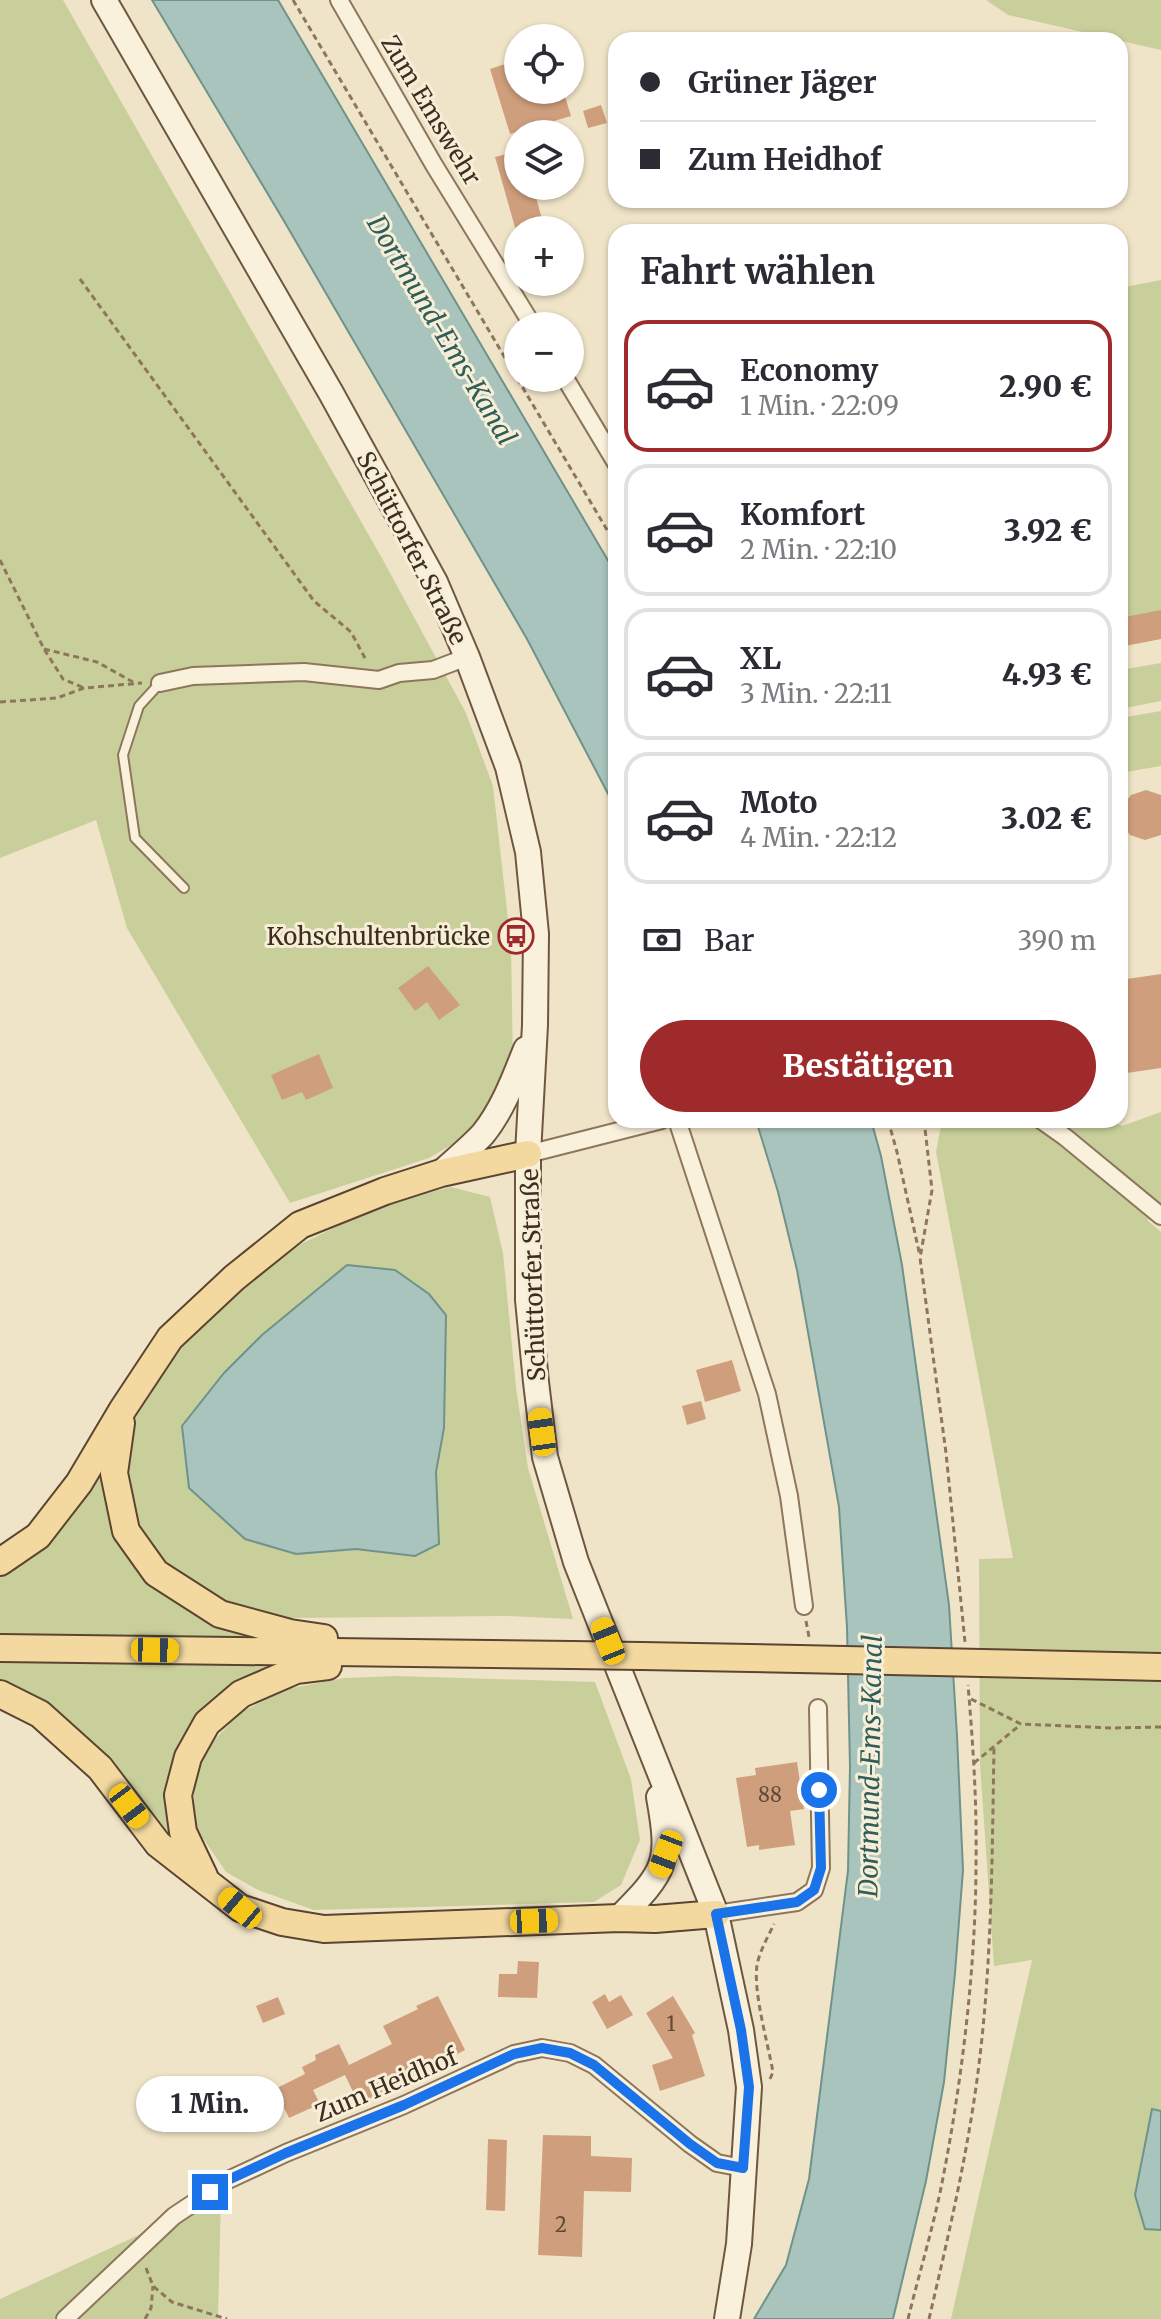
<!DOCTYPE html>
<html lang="de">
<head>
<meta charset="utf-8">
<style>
  body { margin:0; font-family:Merriweather,serif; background:#f2f2f3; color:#2b2b33; height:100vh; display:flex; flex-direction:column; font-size:30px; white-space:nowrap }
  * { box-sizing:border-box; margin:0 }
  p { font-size:26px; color:#7c7c81 }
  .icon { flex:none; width:44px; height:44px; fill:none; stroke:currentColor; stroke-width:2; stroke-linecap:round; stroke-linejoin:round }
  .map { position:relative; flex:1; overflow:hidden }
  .drawer { position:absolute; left:608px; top:224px; width:520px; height:904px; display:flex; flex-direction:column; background:#fff; border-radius:24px; box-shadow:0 2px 6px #0004 }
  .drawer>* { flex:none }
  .hud { position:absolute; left:608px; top:32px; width:520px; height:176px; border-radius:24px; box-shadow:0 2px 6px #0004; display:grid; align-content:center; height:176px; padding:0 32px; background:#fff }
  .controls { position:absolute; left:504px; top:24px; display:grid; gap:16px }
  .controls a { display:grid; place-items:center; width:80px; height:80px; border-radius:50%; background:#fff; box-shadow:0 2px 6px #0004; font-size:40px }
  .end { position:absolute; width:36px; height:36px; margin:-18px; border:10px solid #1a73e8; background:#fff; box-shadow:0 0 0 4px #fff }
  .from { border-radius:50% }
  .bubble { position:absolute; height:56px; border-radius:28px; background:#fff; box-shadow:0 2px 6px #0004; font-size:26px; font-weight:800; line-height:56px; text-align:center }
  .car { position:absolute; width:24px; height:48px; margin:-24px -12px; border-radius:10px; box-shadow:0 0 6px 2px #0007; background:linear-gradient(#f5c518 24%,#345 0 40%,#f5c518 0 76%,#345 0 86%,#f5c518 0) }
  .hud b { display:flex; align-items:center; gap:28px; height:76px; font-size:30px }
  .hud b+b { border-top:2px solid #e1e1e2 }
  .hud i { width:20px; height:20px; background:#2b2b33 }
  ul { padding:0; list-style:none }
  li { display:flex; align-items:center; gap:24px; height:132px; margin:0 16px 12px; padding:0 16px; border:4px solid #e1e1e2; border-radius:24px }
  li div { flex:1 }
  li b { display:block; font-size:30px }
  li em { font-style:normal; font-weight:800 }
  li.on { border-color:#9e2a2b }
  li>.icon { width:72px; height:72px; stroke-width:1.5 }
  h2 { padding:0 32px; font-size:36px; line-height:96px }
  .pay { display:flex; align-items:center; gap:20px; height:88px; padding:0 32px; font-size:30px }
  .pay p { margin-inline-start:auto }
  .cta { display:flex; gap:16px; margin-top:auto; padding:16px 32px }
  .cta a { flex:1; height:92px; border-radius:48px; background:#9e2a2b; color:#fff; font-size:32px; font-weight:800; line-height:92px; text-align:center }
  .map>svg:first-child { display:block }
  .green { fill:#c9cf9b; fill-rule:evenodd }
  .water { fill:#a9c4bc; stroke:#6f938a; stroke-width:2 }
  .building { fill:#cf9f7d }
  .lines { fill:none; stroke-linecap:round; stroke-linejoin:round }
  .lane-casing { stroke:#8d765c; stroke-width:12 }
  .street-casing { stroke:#8d765c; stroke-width:20 }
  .secondary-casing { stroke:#6f573f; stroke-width:28 }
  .primary-casing { stroke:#5b4430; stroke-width:30 }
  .path { stroke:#8d765c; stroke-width:3; stroke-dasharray:6 4; stroke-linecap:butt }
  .lane { stroke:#faf1dc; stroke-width:8 }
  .street { stroke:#faf1dc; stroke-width:16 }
  .secondary { stroke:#faf1dc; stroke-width:24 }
  .primary { stroke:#f3d9a0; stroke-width:26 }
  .primary-bridge-casing { stroke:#5b4430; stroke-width:30; stroke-linecap:butt }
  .primary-bridge { stroke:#f3d9a0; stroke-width:26 }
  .route { stroke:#1a73e8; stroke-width:10 }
  .labels { text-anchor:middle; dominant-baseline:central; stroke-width:6; stroke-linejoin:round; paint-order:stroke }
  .number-label { font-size:20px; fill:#624a37 }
  .street-label { font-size:24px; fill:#3d2e20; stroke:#f7eed8 }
  .poi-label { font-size:24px; fill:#3d2e20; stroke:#f7eed8; text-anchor:end }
  .water-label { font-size:26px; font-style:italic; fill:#2f5d5a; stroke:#f7eed8 }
</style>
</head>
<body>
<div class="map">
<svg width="1161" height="2319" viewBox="0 0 1161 2319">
  <rect width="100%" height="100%" fill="#f0e4c8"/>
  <!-- green -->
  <g class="green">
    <polygon points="0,0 63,0 383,560 466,713 493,786 511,946 513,1063 504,1085 470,1134 429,1158 290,1203 127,928 96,820 0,858"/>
    <polygon points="986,0 1161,0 1161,50 1008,15"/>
    <polygon points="1161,280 1161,634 1120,641 1120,288"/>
    <polygon points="1161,663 1161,701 1120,709 1120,670"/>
    <polygon points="1161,711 1161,766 1120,773 1120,718"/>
    <polygon points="1161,1112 1161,1215 1147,1220 1161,1232 1161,2319 951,2319 1032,1960 994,1966 980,1765 979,1559 1013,1558 936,1152 942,1120 1111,1120 1122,1126"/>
    <path d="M451 1187 490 1197 503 1253 516 1387 528 1468 573 1619 506 1616 288 1618 230 1605 167 1568 137 1529 124 1481 134 1420 176 1352 240 1287 303 1243 380 1205ZM347 1265 444 1428 436 1472 439 1544 415 1556 356 1549 296 1554 224 1373 262 1335Z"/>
    <polygon points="123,1411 113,1473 156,1574 290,1634 434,1654 0,1648 0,1563"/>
    <polygon points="0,1661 287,1662 231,1688 198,1713 165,1787 167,1816 176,1845 116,1767 52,1705 0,1679"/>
    <polygon points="397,1676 595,1682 631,1779 640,1840 621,1885 594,1902 314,1910 258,1890 226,1872 194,1825 194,1777 211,1744 238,1714 287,1689 344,1678"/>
    <polygon points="221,2197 218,2319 0,2319 0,2299"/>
  </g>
  <!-- water -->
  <g class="water">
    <polygon points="152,0 278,0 616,574 616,809 527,639 284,221"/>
    <polygon points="756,1120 871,1120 881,1156 902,1265 949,1605 957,1736 963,1870 955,1973 944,2082 926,2181 893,2319 754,2319 786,2265 809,2179 848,1871 850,1767 847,1627 839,1507 797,1270 778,1192"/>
    <polygon points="347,1265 395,1270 429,1294 446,1315 444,1428 436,1472 439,1544 415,1556 356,1549 296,1554 245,1539 189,1488 182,1426 224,1373 262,1335"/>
    <polygon points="1152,2109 1161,2111 1161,2230 1145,2229 1135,2195"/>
  </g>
  <!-- building -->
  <g class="building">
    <polygon points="518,60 518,90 531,90 535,102 564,93 571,116 510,134 490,69"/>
    <polygon points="601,105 607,123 588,128 583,111"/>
    <polygon points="518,151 518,186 533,186 543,223 516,231 495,157"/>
    <polygon points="1161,610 1161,639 1120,647 1120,618"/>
    <polygon points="1146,790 1161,795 1161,835 1145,840 1130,835 1121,823 1120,815 1122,807 1131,795"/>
    <polygon points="428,966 460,1005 439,1020 427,1002 415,1011 398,988"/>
    <polygon points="1161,974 1161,1068 1120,1074 1120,980"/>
    <polygon points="319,1054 333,1088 306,1100 302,1092 282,1100 271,1075"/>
    <polygon points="732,1360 741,1391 705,1402 696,1370"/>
    <polygon points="701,1401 706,1419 687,1425 682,1406"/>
    <polygon points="797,1762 804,1809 790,1811 795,1845 759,1850 759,1845 747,1847 736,1778 756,1775 755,1768"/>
    <polygon points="518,1961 539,1962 537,1998 498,1997 499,1974 517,1974"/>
    <polygon points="605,1994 609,2002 621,1995 633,2015 607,2029 592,2002"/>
    <polygon points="438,1996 465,2050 359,2104 345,2075 313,2090 320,2104 289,2118 275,2089 305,2074 302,2067 316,2060 315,2055 339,2044 349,2065 392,2044 383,2026 418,2009 416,2006"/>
    <polygon points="673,1996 695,2033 692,2035 705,2076 660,2091 652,2065 673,2058 646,2013"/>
    <polygon points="278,1997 285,2014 263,2023 256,2006"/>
    <polygon points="543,2135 591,2136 591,2156 632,2158 631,2192 584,2191 582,2257 538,2255"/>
    <polygon points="488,2139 507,2140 505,2211 486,2210"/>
  </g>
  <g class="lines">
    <defs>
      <polyline id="lane" points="160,683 139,706 123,755 135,838 184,888"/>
      <g id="street">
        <polyline points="339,0 434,165 533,326"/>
        <polyline points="565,378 616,463"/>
        <polyline points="160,683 193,676 304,672 379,680 399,673 433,670 467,657"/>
        <polyline points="677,1120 767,1394 789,1496 804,1606"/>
        <polyline points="1041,1120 1065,1137 1161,1216"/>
        <polyline points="528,1154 662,1120"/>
        <polyline points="716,1914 797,1902 814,1890 821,1868 818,1708"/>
        <polyline points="65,2319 174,2216 228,2180 286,2153 404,2105 514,2054 542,2048 570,2053 594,2065 690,2144 717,2163 743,2168"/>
      </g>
      <g id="secondary">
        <polyline points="104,0 331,393 435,582 467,657 508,767 528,852 536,934 535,1025 528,1154 528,1300 536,1382 545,1457 576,1562 716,1914 741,2030 749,2087 739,2244 727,2319"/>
        <path d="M441 1173C455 1160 470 1148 483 1134 503 1109 514 1079 526 1049"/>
        <path d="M619 1918C666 1871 671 1863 659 1797"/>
      </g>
      <g id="primary">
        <polyline points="121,1423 114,1473 126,1531 156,1573 220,1614 290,1633 324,1638"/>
        <polyline points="0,1562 38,1536 79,1483 123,1409 170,1338 234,1278 300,1225 385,1191 441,1173 528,1154"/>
        <polyline points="0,1648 572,1655"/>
        <polyline points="642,1656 799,1659"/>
        <polyline points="982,1663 1161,1667"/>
        <polyline points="0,1694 40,1714 100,1768 158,1844 240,1908 282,1922 324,1929 619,1918 655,1919 716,1914"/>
        <polyline points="204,1876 183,1832 178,1795 188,1757 207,1723 241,1694 296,1670 328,1666"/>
      </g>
    </defs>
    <!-- lane casing -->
    <use href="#lane" class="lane-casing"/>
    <!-- street casing -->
    <use href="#street" class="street-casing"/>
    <!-- secondary casing -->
    <use href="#secondary" class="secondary-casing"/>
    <!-- primary casing -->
    <use href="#primary" class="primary-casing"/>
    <!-- path -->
    <g class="path">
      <polyline points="293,0 616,545"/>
      <polyline points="80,279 314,601 351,632 366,660"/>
      <polyline points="0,560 44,649 63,679 84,688"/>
      <polyline points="44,649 97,662 133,682"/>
      <polyline points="0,702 57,698 84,688 142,683"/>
      <polyline points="888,1120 897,1152 920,1256"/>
      <polyline points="924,1120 932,1190 920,1258 946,1453 965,1642"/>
      <polyline points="806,1621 809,1637"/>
      <polyline points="971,1699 1021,1724 1111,1728 1161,1727"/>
      <polyline points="974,1763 1020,1725"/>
      <path d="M770 2079 773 2072C768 2044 753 1992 757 1965 760 1950 768 1937 774 1924"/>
      <polyline points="146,2268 153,2286 172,2302 227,2319"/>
      <polyline points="145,2319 151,2308 153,2286"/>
      <path d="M908 2319C919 2274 933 2228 942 2183 962 2081 976 1965 976 1862 977 1803 973 1744 968 1685"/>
      <path d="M929 2319C947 2242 965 2165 976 2087 992 1974 992 1860 994 1747"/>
    </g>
    <!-- lane -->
    <use href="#lane" class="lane"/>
    <!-- street -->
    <use href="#street" class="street"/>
    <!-- secondary -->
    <use href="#secondary" class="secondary"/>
    <!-- primary -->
    <use href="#primary" class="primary"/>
    <defs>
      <g id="primary-bridge">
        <polyline points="572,1655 642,1656"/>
        <polyline points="799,1659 982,1663"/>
      </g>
    </defs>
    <!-- primary-bridge casing -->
    <use href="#primary-bridge" class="primary-bridge-casing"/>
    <!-- primary-bridge -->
    <use href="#primary-bridge" class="primary-bridge"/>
  </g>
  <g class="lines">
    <!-- route -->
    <polyline class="route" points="210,2192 228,2180 286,2153 404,2105 514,2054 542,2048 570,2053 594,2065 690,2144 717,2163 743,2168 749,2087 741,2030 716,1914 797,1902 814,1890 821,1868 819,1790"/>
  </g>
  <!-- icons -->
  <defs>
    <symbol id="bus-ring" viewBox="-11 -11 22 22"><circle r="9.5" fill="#f7eed8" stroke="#9e2a2b" stroke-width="1.5"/><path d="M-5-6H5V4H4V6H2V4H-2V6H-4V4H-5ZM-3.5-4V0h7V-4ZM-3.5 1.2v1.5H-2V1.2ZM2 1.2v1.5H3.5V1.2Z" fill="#9e2a2b"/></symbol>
  </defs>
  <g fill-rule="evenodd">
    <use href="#bus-ring" x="496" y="916" width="40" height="40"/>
  </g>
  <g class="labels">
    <!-- number labels -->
    <g class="number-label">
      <text x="770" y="1794">88</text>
      <text x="671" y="2023">1</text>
      <text x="561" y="2224">2</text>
    </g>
    <!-- street labels -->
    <g class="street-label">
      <text transform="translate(431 110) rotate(59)">Zum Emswehr</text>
      <text transform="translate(412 548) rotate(63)">Schüttorfer Straße</text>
      <text transform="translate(533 1275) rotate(-92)">Schüttorfer Straße</text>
      <text transform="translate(386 2085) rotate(-23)">Zum Heidhof</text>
    </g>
    <!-- poi labels -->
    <g class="poi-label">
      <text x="490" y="936">Kohschultenbrücke</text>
    </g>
    <!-- water labels -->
    <g class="water-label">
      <text transform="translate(442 330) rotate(59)">Dortmund-Ems-Kanal</text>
      <text transform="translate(870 1766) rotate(-89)">Dortmund-Ems-Kanal</text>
    </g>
  </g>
</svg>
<div class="controls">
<a><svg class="icon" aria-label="locate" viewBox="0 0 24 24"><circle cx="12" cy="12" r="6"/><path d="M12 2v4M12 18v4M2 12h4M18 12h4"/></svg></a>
<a><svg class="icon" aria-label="layers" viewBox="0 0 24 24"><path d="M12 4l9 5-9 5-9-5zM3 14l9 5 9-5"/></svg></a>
<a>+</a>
<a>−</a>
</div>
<i class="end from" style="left:819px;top:1790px"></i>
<i class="end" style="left:210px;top:2192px"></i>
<div class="bubble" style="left:136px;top:2076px;width:148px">1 Min.</div>
<i class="car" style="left:542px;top:1432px;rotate:352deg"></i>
<i class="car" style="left:608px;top:1641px;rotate:338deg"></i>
<i class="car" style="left:155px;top:1650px;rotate:91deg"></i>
<i class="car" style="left:129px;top:1806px;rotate:143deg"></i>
<i class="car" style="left:666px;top:1854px;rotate:201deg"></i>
<i class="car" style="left:240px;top:1908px;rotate:310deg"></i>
<i class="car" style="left:534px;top:1921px;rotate:88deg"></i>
<div class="hud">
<b><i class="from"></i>Grüner Jäger</b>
<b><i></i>Zum Heidhof</b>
</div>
<section class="drawer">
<h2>Fahrt wählen</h2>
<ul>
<li class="on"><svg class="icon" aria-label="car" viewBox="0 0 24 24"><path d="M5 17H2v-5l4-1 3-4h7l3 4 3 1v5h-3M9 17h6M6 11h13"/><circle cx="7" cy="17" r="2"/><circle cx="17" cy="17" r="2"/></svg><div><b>Economy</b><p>1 Min. · 22:09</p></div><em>2.90 €</em></li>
<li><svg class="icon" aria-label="car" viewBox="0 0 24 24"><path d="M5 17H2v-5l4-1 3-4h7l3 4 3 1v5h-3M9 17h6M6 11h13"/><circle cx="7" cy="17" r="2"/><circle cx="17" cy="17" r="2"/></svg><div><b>Komfort</b><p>2 Min. · 22:10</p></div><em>3.92 €</em></li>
<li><svg class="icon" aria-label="car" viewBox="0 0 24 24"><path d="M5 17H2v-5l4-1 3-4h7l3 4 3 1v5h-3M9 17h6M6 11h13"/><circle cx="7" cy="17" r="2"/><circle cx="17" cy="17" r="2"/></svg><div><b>XL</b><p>3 Min. · 22:11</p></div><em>4.93 €</em></li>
<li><svg class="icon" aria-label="car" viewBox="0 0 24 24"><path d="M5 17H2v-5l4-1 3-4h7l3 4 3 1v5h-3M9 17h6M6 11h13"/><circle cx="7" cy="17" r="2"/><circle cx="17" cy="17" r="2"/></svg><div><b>Moto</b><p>4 Min. · 22:12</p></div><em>3.02 €</em></li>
</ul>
<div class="pay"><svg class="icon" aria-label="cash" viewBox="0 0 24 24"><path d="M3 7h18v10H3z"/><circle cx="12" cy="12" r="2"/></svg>Bar<p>390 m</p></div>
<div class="cta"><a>Bestätigen</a></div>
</section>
</div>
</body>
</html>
